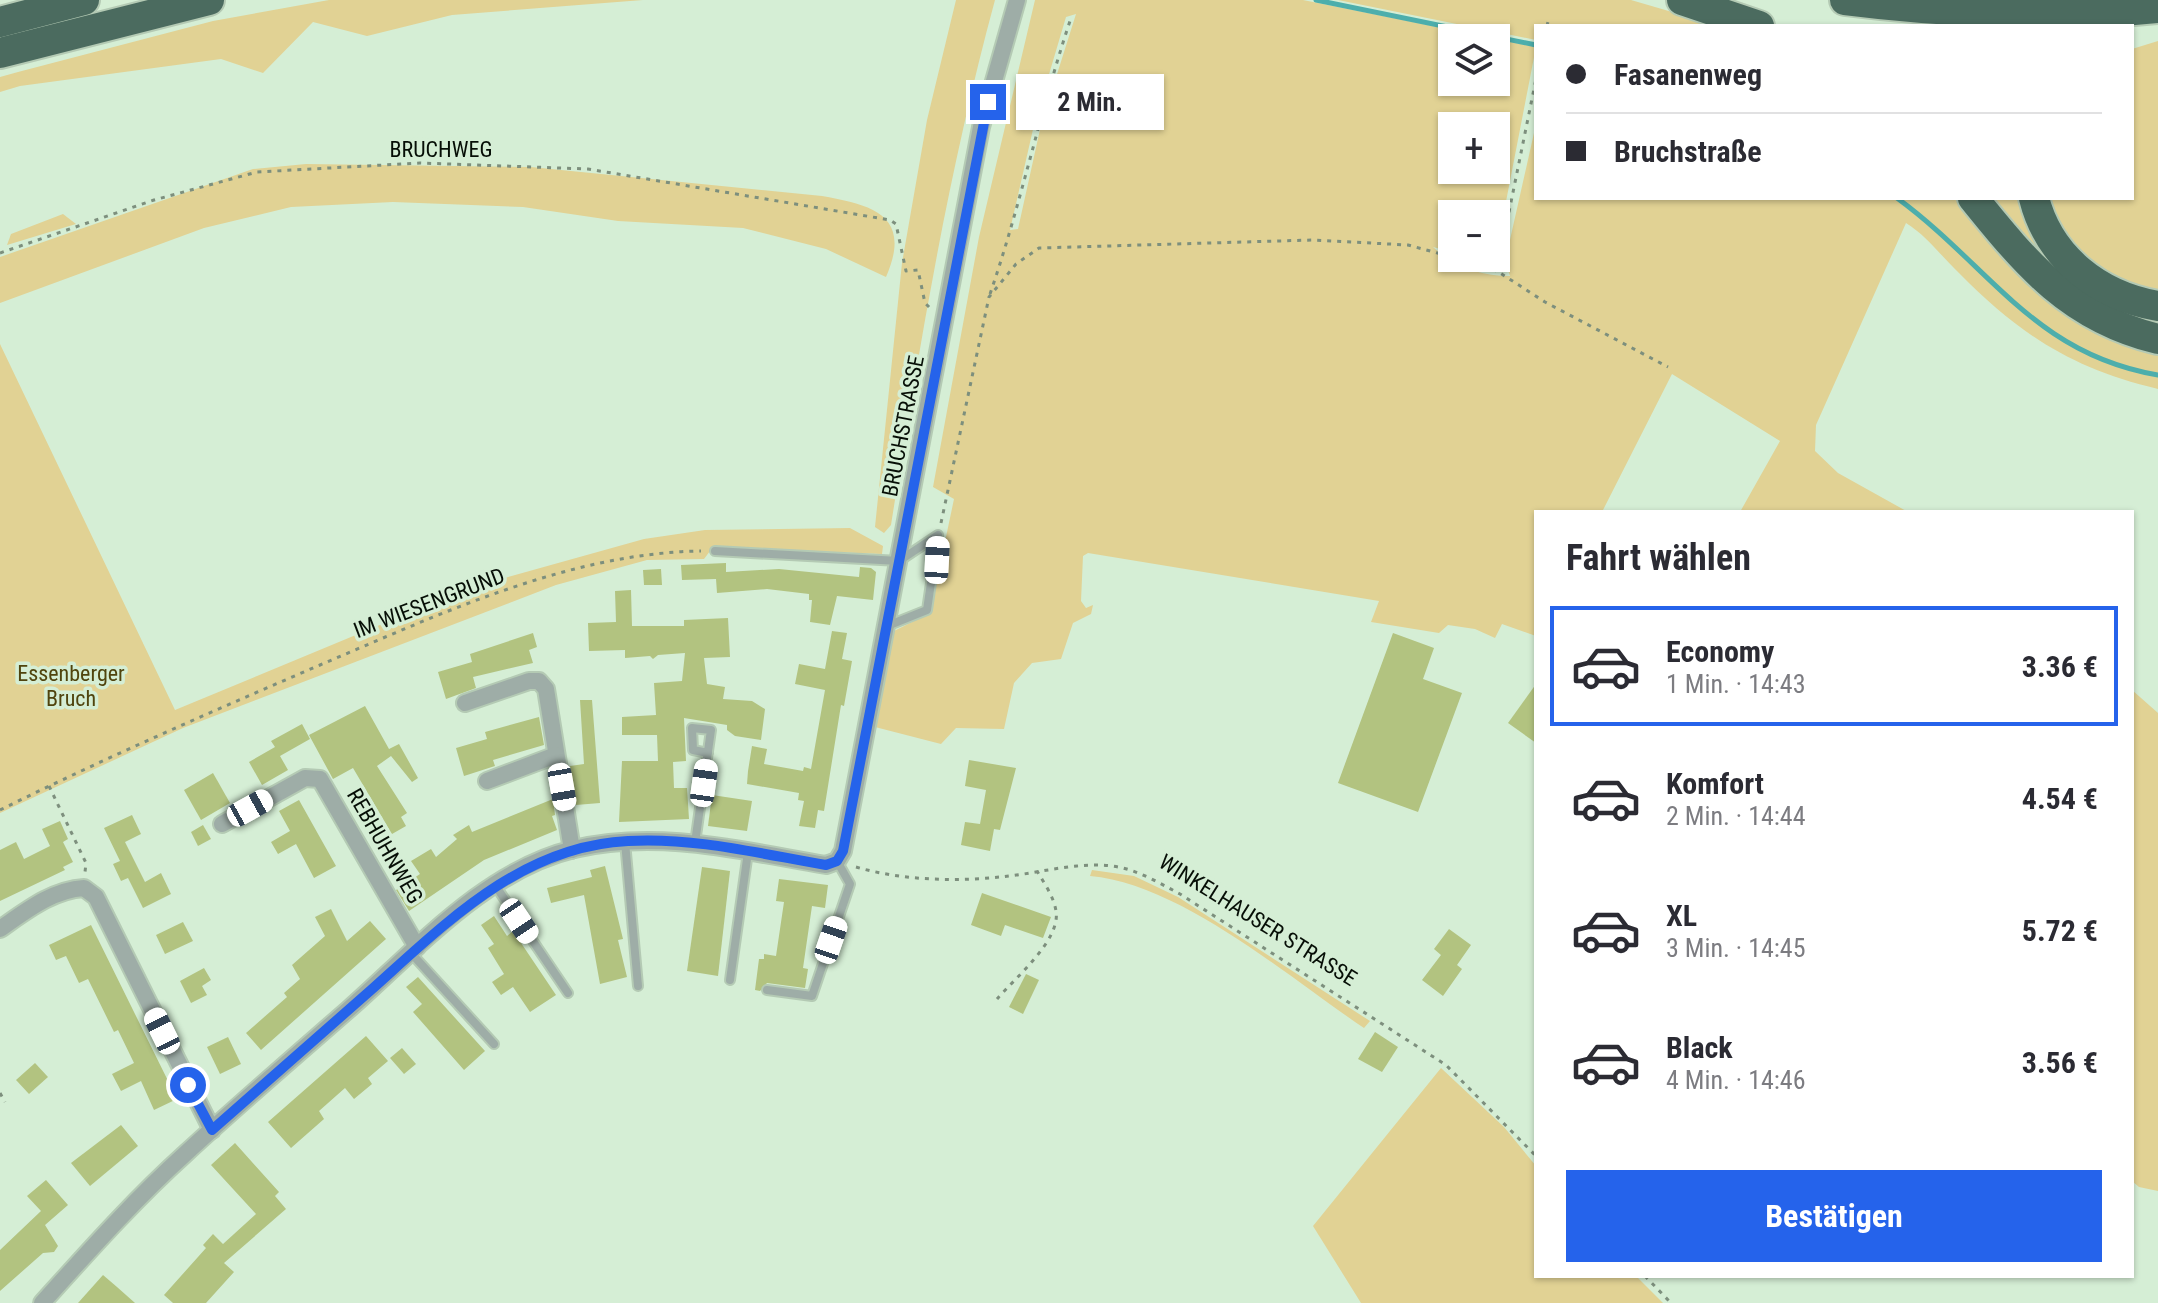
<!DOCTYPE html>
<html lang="de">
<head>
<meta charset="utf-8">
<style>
  body { margin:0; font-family:"Roboto Condensed",sans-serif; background:#f7f7f7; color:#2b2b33; height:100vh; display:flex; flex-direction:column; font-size:30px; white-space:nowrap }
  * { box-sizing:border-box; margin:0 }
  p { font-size:26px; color:#7c7c81 }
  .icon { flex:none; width:44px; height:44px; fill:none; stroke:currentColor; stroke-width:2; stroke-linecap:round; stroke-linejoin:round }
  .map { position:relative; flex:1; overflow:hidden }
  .details { position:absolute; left:1534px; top:510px; width:600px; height:768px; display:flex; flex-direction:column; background:#fff; border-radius:0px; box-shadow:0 2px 6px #0004 }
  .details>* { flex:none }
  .hud { position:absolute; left:1534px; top:24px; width:600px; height:176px; border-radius:0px; box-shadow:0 2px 6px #0004; display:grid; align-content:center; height:176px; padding:0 32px; background:#fff }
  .buttons { position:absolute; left:1438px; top:24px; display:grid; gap:16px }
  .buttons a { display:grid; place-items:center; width:72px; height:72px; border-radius:0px; background:#fff; box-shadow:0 2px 6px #0004; font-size:40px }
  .end { position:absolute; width:36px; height:36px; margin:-18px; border:10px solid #2563eb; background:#fff; box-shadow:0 0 0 4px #fff }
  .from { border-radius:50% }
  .bubble { position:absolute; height:56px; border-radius:0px; background:#fff; box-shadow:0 2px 6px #0004; font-size:26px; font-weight:700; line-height:56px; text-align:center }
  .car { position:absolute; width:24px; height:48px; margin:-24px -12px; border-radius:10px; box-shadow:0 0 6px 2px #0007; background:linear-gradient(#fff 24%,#345 0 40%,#fff 0 76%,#345 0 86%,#fff 0) }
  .hud b { display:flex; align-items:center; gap:28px; height:76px; font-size:30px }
  .hud b+b { border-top:2px solid #e1e1e2 }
  .hud i { width:20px; height:20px; background:#2b2b33 }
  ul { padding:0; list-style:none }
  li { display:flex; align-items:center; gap:24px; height:120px; margin:0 16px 12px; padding:0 16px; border:4px solid transparent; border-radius:0px }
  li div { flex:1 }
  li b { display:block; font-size:30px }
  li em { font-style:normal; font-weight:700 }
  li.current { border-color:#2563eb }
  li>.icon { width:72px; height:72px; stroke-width:1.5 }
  h2 { padding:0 32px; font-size:36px; line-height:96px }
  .action { display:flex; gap:16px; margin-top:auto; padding:16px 32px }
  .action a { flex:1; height:92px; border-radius:0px; background:#2563eb; color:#fff; font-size:32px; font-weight:700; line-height:92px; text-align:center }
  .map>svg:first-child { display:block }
  .green { fill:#e1d294; fill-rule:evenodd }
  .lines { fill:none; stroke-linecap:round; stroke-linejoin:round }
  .stream { stroke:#4daeac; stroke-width:5 }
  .building { fill:#b2c380 }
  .lane-casing { stroke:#b4cab4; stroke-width:12 }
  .street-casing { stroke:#b4cab4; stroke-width:20 }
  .highway-casing { stroke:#b4cab4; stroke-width:34 }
  .path { stroke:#7d8f7d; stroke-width:3; stroke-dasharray:4 6; stroke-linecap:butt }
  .lane { stroke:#9eada7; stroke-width:8 }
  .street { stroke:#9eada7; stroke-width:16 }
  .highway { stroke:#4b6b5f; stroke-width:30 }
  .route { stroke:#2563eb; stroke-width:10 }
  .labels { text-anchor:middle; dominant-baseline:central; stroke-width:7; stroke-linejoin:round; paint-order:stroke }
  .street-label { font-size:22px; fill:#060e06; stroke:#d5eed5 }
  .park-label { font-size:22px; fill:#50440d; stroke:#d5eed5 }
</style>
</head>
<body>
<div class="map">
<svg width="2158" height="1303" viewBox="0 0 2158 1303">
  <rect width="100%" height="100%" fill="#d5eed5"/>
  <!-- green -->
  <g class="green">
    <polygon points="329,0 643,0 452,15 367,36 313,22 263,73 221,59 20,86 0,92 0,77 18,72 213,21"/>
    <path d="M956 0H995C948 173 919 348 891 525L884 533 875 527 902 263 927 120Z"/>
    <path d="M1035 0H1303L1493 38H1452V82H1496V39L1536 47 1496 253V214H1452V252L1433 247C1454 267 1481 276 1510 276L1505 262 1536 124V198H1954C2020 279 2055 322 2158 354V389C2073 369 2020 335 1959 273 1941 256 1927 236 1906 223L1816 425 1815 451 1838 473 1908 512H1740L1780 441 1672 374 1602 512H1536V636L1502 624 1495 638 1475 629 1448 625 1439 633 1371 622 1379 601 1088 553 1083 556 1081 601 1086 608 1093 605 1091 614 1073 623 1061 659 1032 663 1014 683 1004 729 956 728 941 744 875 727 892 632 930 613 954 499 933 487 979 237ZM1076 14 1041 125 1018 229 1010 230 1034 125 1066 17ZM1452 126H1496V170H1452Z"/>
    <polygon points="1338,0 1631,0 1720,26 1536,26 1536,40"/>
    <path d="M2158 41V290C2107 281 2066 248 2050 198H2132V49Z"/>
    <path d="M306 164 531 167 822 196C872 205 913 215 886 277L826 249 743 228 618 221 523 207 393 202 291 207 204 228 0 303V257L253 169Z"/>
    <polygon points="1983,198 2026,198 2032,217 2158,314 2158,332 2062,284"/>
    <polygon points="63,214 76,224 7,245 11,234"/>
    <polygon points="0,344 175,710 469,588 644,539 705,530 850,528 883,546 882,554 713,547 704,559 647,560 556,585 183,728 0,813"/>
    <polygon points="2132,690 2158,713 2158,1191 2139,1187 2132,1181"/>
    <path d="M1092 870 1134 876 1178 897 1370 1021 1364 1028C1288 977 1181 884 1090 876Z"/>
    <polygon points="1441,1068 1504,1127 1536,1166 1536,1276 1636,1276 1663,1303 1361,1303 1313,1226"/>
  </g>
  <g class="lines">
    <!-- stream -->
    <g class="stream">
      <polyline points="1316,0 1536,45"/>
      <path d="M1897 198C1990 266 2034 354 2158 375"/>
    </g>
  </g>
  <!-- building -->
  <g class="building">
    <polygon points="726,563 726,572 779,569 859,577 860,567 871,568 876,572 873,600 837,596 830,625 810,622 812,600 809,600 809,594 767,589 717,593 716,579 682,580 681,565"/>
    <polygon points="661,569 662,585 644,585 643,570"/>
    <polygon points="631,590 632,626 684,626 684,620 728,618 730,657 704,658 707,684 725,687 723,699 752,701 765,709 761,740 735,736 727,730 727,725 684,718 686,761 673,762 674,788 687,788 689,819 619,822 622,761 658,761 657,735 622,735 622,717 656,715 654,683 682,681 685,653 658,655 653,659 650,656 625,658 625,650 589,651 588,623 616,622 615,591"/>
    <polygon points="832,631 847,633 842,659 852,661 844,706 841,705 824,811 818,810 815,828 799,826 804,801 798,800 799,793 747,784 748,771 752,746 767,749 764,764 803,771 804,767 811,769 825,690 795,684 799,664 825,669"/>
    <polygon points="533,633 537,647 529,650 533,663 473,677 476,688 446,699 438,672 472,662 470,654"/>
    <polygon points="1393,633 1434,648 1423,679 1462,693 1418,812 1338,783"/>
    <polygon points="1536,684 1536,743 1508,723"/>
    <polygon points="580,700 592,700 600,803 576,805 570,766 584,764"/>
    <polygon points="365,706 389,749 399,744 418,778 412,782 391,756 377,766 407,813 401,817 406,826 392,834 353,768 333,779 309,735"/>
    <polygon points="539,717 544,745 493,760 495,766 464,776 456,748 487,739 485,732"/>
    <polygon points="302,724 310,739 280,756 288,770 262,785 249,762 275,747 271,741"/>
    <polygon points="969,760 1016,768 1000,830 994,829 990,851 961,845 965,822 980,824 986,790 965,786"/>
    <polygon points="213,773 230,803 201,820 184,790"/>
    <polygon points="712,795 752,801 747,831 708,826"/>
    <polygon points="553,799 555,815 552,816 557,830 484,860 409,911 396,890 420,874 411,861 431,849 436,857 457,839 453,835 469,825 472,832"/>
    <polygon points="299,800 336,866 314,878 296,844 278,854 271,842 290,831 279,811"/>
    <polygon points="132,815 141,834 125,842 145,882 161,873 171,894 143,908 128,878 121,881 113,864 120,861 104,828"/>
    <polygon points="60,821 68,839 63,842 73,862 63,867 65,870 0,901 0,850 16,842 24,859 50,846 42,829"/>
    <polygon points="203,825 211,839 198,846 191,832"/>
    <polygon points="605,866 623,939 618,940 627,977 600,984 584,895 551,903 547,888 592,877 590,870"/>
    <polygon points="702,867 730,871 718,976 687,971"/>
    <polygon points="779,879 828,885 825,908 812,906 803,968 808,969 805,988 767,983 760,991 755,990 759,959 764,959 764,954 776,956 784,902 776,901"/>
    <polygon points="982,893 1051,917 1043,938 1005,925 1001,936 971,925"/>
    <polygon points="331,909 347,941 370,921 386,939 261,1050 246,1033 287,997 284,993 300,979 292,965 325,936 315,917"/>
    <polygon points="494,916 507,936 513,931 556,995 530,1012 513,987 501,995 492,982 504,974 488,948 494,944 481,925"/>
    <polygon points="183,922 193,941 165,954 156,935"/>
    <polygon points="91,925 177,1099 154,1110 141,1081 121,1091 112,1074 134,1063 118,1030 114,1032 88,979 79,983 66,956 56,960 49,945"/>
    <polygon points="1449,929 1471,945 1457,965 1462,969 1443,996 1422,980 1441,955 1434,949"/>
    <polygon points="204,968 211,980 202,986 207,995 191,1003 180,981"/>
    <polygon points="1026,974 1039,980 1023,1014 1009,1007"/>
    <polygon points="418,977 485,1051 464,1070 413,1012 422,1004 406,987"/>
    <polygon points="1375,1032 1398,1047 1382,1072 1358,1059"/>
    <polygon points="366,1036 388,1061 368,1078 372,1084 354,1099 345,1088 319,1111 324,1119 291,1148 268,1122"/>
    <polygon points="228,1037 241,1064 220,1074 207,1047"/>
    <polygon points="402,1048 416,1064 404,1074 390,1058"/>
    <polygon points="35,1063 48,1077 29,1094 16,1080"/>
    <polygon points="121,1125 138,1146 90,1186 71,1163"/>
    <polygon points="235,1143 279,1192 275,1196 286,1209 224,1263 234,1272 206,1303 173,1303 164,1295 206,1248 203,1245 213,1234 223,1244 256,1214 211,1165"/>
    <polygon points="46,1180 68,1205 45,1225 58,1246 54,1252 43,1253 0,1291 0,1250 41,1211 27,1196"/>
    <polygon points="103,1275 117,1287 135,1303 78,1303"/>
  </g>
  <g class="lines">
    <defs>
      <g id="lane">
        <polyline points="715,551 899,561 938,535 927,610 887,626"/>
        <polyline points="625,842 638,986"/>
        <polyline points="695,843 711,730 692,728 693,750 708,753"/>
        <polyline points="495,885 568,993"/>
        <polyline points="411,953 494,1044"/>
        <polyline points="730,980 748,852"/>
        <polyline points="767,990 812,996 850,884 837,861"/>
      </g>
      <g id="street">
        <polyline points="465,703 529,681 539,681 546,689 572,850"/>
        <polyline points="487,781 556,755"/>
        <polyline points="222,824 305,778 320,779 417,947"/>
        <path d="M0 929C26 911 52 890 84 888L96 897 212 1130"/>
        <path d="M42 1303C88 1252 134 1200 185 1154 238 1105 294 1057 349 1009 415 951 485 870 574 849 659 829 742 851 826 865L837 861 843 851 981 127 1017 0"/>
      </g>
      <g id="highway">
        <polyline points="1682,0 1759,26"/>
        <path d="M1845 0C1939 12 2064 18 2158 8"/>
        <polyline points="0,22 84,0"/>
        <polyline points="0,53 209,0"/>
        <path d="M1973 198C2027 265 2071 318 2158 339"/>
        <path d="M2034 198C2049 258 2099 296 2158 306"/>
      </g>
    </defs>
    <!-- lane casing -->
    <use href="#lane" class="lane-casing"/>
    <!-- street casing -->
    <use href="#street" class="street-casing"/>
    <!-- highway casing -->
    <use href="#highway" class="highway-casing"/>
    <!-- path -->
    <g class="path">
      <polyline points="1547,26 1549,17"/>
      <polyline points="0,253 154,200 257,172 420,163 588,169 890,220 896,224 906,271 918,270 925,303 930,308"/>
      <polyline points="1454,258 1497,271 1545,302 1668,367"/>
      <polyline points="1497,271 1536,79"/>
      <path d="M990 294C1021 204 1040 111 1070 21"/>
      <polyline points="941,523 989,297 1016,264 1039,248 1312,240 1408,245 1452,257"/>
      <polyline points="49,786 86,863 85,872"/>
      <path d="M0 810C105 758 213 711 320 665 440 614 569 553 701 551"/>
      <path d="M856 867C904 881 960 882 1009 876 1044 872 1077 862 1112 866 1137 869 1159 883 1180 894L1446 1065 1536 1156"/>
      <path d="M997 999C1015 978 1061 940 1056 911 1054 897 1044 883 1037 871"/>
      <polyline points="0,1093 5,1102"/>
      <polyline points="1645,1276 1671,1303"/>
    </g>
    <!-- lane -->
    <use href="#lane" class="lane"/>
    <!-- street -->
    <use href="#street" class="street"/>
    <!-- highway -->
    <use href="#highway" class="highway"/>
  </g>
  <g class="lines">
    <!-- route -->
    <path class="route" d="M188 1085 212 1130C265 1084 318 1037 371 990 446 923 521 846 628 841 694 837 761 854 826 865L837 861 843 851 988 102"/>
  </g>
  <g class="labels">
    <!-- street labels -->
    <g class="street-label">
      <text x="441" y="149">BRUCHWEG</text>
      <text transform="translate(903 426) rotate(-79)">BRUCHSTRASSE</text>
      <text transform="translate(429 603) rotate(-21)">IM WIESENGRUND</text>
      <text transform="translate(385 846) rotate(60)">REBHUHNWEG</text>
      <text transform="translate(1258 920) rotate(32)">WINKELHAUSER STRASSE</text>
    </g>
    <!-- park labels -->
    <g class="park-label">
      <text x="71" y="673">Essenberger<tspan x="71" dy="25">Bruch</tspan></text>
    </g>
  </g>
</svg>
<div class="buttons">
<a><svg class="icon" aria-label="layers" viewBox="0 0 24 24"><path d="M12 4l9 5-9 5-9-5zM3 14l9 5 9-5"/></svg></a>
<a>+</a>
<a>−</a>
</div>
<i class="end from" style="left:188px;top:1085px"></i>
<i class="end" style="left:988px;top:102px"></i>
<div class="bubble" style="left:1016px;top:74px;width:148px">2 Min.</div>
<i class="car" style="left:937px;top:560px;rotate:3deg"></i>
<i class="car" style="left:704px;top:783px;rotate:8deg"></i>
<i class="car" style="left:562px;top:787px;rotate:170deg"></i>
<i class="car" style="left:250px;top:808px;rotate:61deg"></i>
<i class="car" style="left:519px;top:921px;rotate:146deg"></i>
<i class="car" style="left:831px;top:940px;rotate:19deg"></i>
<i class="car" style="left:162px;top:1031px;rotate:334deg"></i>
<div class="hud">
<b><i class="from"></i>Fasanenweg</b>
<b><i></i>Bruchstraße</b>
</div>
<section class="details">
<h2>Fahrt wählen</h2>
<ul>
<li class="current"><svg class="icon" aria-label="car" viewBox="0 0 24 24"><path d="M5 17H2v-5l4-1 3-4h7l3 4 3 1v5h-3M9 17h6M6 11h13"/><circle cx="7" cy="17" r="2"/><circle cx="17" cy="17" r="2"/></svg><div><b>Economy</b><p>1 Min. · 14:43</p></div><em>3.36 €</em></li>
<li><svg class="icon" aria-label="car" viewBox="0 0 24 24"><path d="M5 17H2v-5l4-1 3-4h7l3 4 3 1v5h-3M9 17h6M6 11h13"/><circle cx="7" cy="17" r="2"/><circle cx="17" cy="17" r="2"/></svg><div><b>Komfort</b><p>2 Min. · 14:44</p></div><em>4.54 €</em></li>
<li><svg class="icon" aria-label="car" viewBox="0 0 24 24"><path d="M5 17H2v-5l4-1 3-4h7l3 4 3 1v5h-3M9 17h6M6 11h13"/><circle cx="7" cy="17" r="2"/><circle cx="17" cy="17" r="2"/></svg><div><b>XL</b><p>3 Min. · 14:45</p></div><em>5.72 €</em></li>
<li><svg class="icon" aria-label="car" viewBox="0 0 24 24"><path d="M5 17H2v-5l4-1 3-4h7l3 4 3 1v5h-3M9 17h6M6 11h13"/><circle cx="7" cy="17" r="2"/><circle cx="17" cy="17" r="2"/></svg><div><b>Black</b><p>4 Min. · 14:46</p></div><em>3.56 €</em></li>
</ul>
<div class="action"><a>Bestätigen</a></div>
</section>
</div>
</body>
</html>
